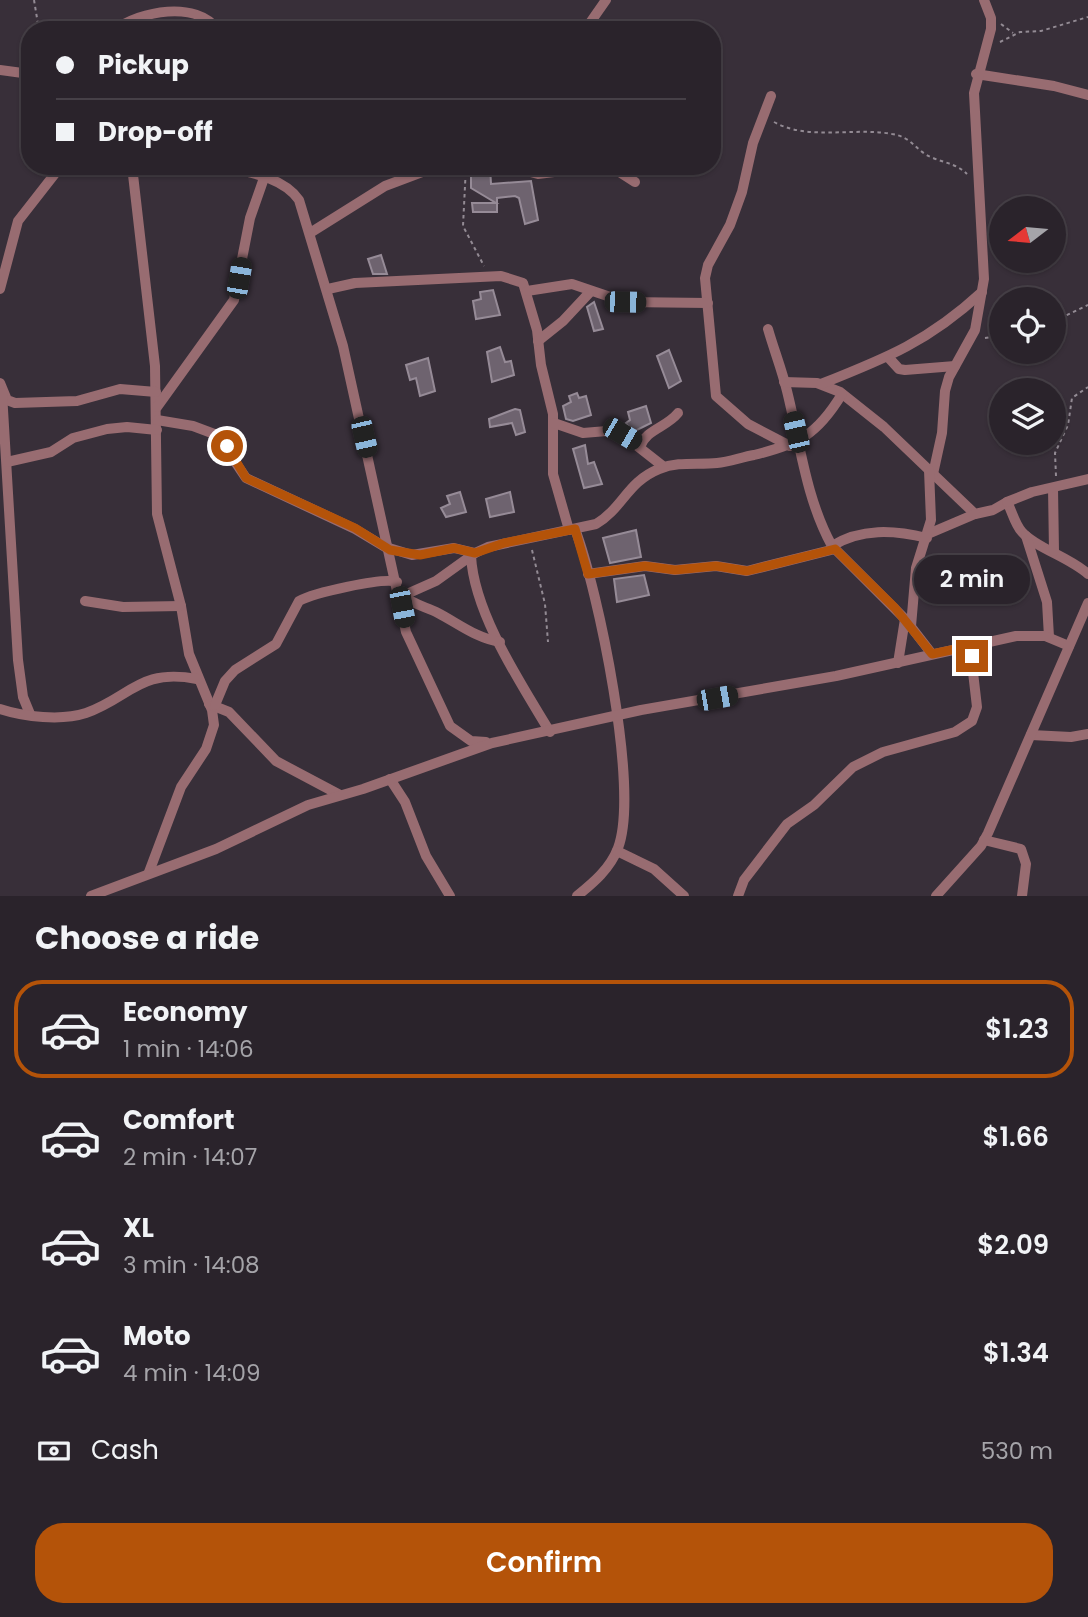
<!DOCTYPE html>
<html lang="en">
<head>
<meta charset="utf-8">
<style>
  body { margin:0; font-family:Poppins,sans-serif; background:#322b33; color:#f1f3f6; height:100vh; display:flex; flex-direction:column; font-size:26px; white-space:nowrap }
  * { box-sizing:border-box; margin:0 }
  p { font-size:23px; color:#a5a4a9 }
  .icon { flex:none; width:38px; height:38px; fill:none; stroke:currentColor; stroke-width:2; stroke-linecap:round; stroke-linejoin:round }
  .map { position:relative; height:896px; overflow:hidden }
  .side { display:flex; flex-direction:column; background:#2a232b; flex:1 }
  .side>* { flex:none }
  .guide { position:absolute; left:21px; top:21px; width:700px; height:154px; border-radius:28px; box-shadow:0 2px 5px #0004,0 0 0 2px #464047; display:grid; align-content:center; height:154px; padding:0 35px; background:#2a232b }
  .needle { width:46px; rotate:254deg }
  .tools { position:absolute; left:989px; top:196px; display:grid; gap:14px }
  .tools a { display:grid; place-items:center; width:77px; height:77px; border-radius:50%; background:#2a232b; box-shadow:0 2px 5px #0004,0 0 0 2px #464047; font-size:35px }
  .end { position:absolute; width:32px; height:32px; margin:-16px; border:9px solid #b45309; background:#fff; box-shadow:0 0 0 4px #fff }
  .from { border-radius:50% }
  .bubble { position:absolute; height:49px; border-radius:24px; background:#2a232b; box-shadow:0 2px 5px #0004,0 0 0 2px #464047; font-size:23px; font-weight:600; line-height:49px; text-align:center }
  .car { position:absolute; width:21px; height:42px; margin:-21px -10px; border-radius:9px; box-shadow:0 0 5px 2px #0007; background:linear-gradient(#222 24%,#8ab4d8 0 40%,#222 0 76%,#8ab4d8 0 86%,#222 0) }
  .guide b { display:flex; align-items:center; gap:24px; height:66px; font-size:26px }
  .guide b+b { border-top:2px solid #464047 }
  .guide i { width:18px; height:18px; background:#f1f3f6 }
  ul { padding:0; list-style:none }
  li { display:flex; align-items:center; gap:21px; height:98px; margin:0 14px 10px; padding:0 21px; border:4px solid transparent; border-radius:28px }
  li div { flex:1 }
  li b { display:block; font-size:26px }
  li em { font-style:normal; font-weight:600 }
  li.on { border-color:#b45309 }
  li>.icon { width:63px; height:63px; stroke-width:1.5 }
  h2 { padding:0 35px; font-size:32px; line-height:84px }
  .pay { display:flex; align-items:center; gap:18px; height:77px; padding:0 35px; font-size:26px }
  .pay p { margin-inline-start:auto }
  .primary-button { display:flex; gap:14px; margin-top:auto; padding:14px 35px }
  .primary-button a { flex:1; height:80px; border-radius:28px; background:#b45309; color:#fff; font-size:28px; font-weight:600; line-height:80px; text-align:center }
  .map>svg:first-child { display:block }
  .building { fill:#6e636f; stroke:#968b97; stroke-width:2 }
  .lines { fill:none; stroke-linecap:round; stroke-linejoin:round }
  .path { stroke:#938b94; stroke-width:2; stroke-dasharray:3.5 3.5; stroke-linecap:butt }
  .street { stroke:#986c71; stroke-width:10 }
  .route { stroke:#b45309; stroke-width:9 }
</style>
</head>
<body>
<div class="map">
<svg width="1088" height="896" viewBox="0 0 1088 896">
  <rect width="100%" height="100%" fill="#382f39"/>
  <!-- building -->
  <g class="building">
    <polygon points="490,166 491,184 531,181 538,220 525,224 519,198 515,196 497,198 497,212 473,212 472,203 496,203 471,188 471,168"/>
    <polygon points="381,255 387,274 373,274 368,259"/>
    <polygon points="493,290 500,315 476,319 473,301 481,299 480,292"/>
    <polygon points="594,302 603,329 594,331 587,307"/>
    <polygon points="500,347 505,362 511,361 514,375 492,382 487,352"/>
    <polygon points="669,350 681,381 669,388 657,356"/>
    <polygon points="428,358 435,391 420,396 416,378 410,380 406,365"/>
    <polygon points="577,393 579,398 586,396 591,415 573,421 566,419 563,406 571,402 569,396"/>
    <polygon points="646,406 651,423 633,432 626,423 630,420 628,412"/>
    <polygon points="515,409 520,410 525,432 516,435 512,423 490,427 489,419"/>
    <polygon points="585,445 588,464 594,462 602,484 584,488 573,449"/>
    <polygon points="460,492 466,512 446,517 441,508 450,504 447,496"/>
    <polygon points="510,492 514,512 490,517 486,499"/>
    <polygon points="636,530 641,557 610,563 603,538"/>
    <polygon points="644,575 649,595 617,602 614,579"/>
  </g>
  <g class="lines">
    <!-- path -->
    <g class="path">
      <polyline points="34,0 39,30"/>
      <polyline points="1001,24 1013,33"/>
      <polyline points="1000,42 1020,32 1041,31 1088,17"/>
      <path d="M774 122C808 141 854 127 892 134 913 137 916 152 933 158 945 163 957 164 967 174"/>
      <polyline points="466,166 463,226 484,266"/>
      <polyline points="1054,321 1088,305"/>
      <polyline points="985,338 1001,336"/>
      <polyline points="1056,476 1055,453 1068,425 1072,398 1088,387"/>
      <polyline points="532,550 545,604 548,642"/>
    </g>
    <!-- street -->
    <g class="street">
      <polyline points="432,24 442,30"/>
      <path d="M115 30C140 11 196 0 218 30"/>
      <polyline points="585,30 606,0"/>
      <polyline points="0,70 30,74"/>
      <polyline points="976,74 1054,86 1088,95"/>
      <polyline points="771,96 753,143 742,192 730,225 708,265 705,278 716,396 748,424 790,446"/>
      <polyline points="132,166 155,366 157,514 181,606 189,654 212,710 214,725 206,749 181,787 149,872"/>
      <path d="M222 166C248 172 283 177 299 200L343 346 406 632 450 726 471 741 486 742"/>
      <polyline points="509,166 538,174 602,166"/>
      <polyline points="618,166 621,173 635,182"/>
      <polyline points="310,233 385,186 438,166"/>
      <polyline points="0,289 18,221 61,166"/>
      <polyline points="328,289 355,283 501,276 523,283 537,330 541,365 553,414 553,474 569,530"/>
      <polyline points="527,291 572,284 625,302 708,303"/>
      <path d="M768 329C774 350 782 370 787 391 800 443 806 499 832 546L905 619 932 654"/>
      <polyline points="538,341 563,321 591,291"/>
      <polyline points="888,357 899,369 905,370 955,366"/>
      <path d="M784 382 817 383 840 392 884 427 975 514 993 510 1007 502C1012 511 1015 525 1022 532 1036 548 1069 557 1088 574"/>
      <polyline points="0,383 7,400 15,403 77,401 120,389 156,392"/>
      <path d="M821 384C887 358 929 341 982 292"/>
      <polyline points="2,393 18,660 23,697 30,714"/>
      <polyline points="157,407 234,300 250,218 264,178"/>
      <polyline points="157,420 193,426 217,435 246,478 355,529 390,550"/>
      <polyline points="554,423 583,433 607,431 622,434 664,467"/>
      <path d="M640 447C646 429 666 428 678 413"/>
      <polyline points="7,462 51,452 73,438 107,429 127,427 157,430"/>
      <polyline points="933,474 942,433 945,391 949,377 975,330 984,279 974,93 991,29 991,18 984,0"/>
      <polyline points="1053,488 1054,551"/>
      <polyline points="1007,502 1032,492 1088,479"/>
      <path d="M575 529C598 589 640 790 618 848 610 869 593 883 577 896"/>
      <polyline points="928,534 975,514"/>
      <polyline points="1026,536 1047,602 1049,637"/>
      <path d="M832 546C861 528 894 530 927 538"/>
      <polyline points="389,548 412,555 454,548 475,553"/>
      <path d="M471 556C474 613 520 682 550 732"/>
      <polyline points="588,574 645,566 675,570 716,566 747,571 835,549"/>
      <path d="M403 596C415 605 426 607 438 613 459 624 476 638 500 642"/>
      <path d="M400 597 436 581 475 553 488 547 596 524C623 508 627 482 659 469 679 461 697 465 717 463 729 462 742 457 754 455 799 444 817 435 842 394"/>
      <polyline points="85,601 123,607 181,606"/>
      <polyline points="911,626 916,568 931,520 929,470"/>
      <polyline points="898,663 905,619"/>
      <polyline points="209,704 229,712 276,761 340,795"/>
      <path d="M215 705 225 681 235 670 276 644 299 601C313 593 383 577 397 582"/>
      <path d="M0 709C24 717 62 721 86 713 131 697 139 668 197 679"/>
      <polyline points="1031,735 1071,737 1088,734"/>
      <polyline points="390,779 405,802 426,856 450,896"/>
      <polyline points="984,840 1021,849 1026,864 1022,896"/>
      <polyline points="617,851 654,869 684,896"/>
      <polyline points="91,896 216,849 308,805 363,789 492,743 641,710 836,676 1016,636 1045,636 1069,646"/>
      <polyline points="738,896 744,880 787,824 814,805 853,767 883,752 955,732 972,721 977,707 970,646"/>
      <polyline points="936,896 981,846 988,833 1088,603"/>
    </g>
  </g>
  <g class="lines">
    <!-- route -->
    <polyline class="route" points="227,446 246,478 355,528 390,550 420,555 454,548 475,553 504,543 575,529 588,574 645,566 675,570 716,566 747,571 835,549 895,608 932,654 970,646 972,656"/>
  </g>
</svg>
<div class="tools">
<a><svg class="needle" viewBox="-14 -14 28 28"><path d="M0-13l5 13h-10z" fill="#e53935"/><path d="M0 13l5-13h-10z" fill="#a5a4a9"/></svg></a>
<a><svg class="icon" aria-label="locate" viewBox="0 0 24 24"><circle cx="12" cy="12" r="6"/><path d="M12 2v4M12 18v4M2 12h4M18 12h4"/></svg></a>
<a><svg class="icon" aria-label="layers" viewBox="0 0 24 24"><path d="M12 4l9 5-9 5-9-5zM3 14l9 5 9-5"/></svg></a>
</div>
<i class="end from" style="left:227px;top:446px"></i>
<i class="end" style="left:972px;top:656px"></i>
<div class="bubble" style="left:914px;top:555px;width:116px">2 min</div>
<i class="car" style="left:239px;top:278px;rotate:10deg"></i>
<i class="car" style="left:625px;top:302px;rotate:91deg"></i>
<i class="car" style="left:796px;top:432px;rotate:347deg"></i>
<i class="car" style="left:622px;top:434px;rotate:120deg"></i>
<i class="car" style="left:364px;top:437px;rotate:167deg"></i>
<i class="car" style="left:402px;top:607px;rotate:169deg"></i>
<i class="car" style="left:717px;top:698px;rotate:80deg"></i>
<div class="guide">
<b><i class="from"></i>Pickup</b>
<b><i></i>Drop-off</b>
</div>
</div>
<section class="side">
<h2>Choose a ride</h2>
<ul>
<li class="on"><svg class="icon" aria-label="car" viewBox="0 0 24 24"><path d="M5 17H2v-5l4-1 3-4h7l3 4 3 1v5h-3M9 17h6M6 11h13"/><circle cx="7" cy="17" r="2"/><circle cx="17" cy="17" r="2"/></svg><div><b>Economy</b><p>1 min · 14:06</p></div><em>$1.23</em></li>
<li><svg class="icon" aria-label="car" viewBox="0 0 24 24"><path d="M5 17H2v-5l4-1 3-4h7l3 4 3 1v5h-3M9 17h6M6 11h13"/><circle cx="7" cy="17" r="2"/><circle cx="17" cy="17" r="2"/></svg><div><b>Comfort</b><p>2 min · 14:07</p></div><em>$1.66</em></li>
<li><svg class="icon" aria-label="car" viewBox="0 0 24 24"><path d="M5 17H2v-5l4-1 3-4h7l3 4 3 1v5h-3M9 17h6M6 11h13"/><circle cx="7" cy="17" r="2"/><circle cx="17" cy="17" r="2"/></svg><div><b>XL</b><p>3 min · 14:08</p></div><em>$2.09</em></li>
<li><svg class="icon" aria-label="car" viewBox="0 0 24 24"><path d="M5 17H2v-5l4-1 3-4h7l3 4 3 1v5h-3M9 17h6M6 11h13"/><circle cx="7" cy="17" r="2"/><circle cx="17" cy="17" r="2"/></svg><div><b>Moto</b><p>4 min · 14:09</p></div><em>$1.34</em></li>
</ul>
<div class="pay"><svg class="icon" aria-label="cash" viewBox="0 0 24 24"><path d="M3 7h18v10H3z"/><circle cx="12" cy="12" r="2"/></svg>Cash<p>530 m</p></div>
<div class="primary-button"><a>Confirm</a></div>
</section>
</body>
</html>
